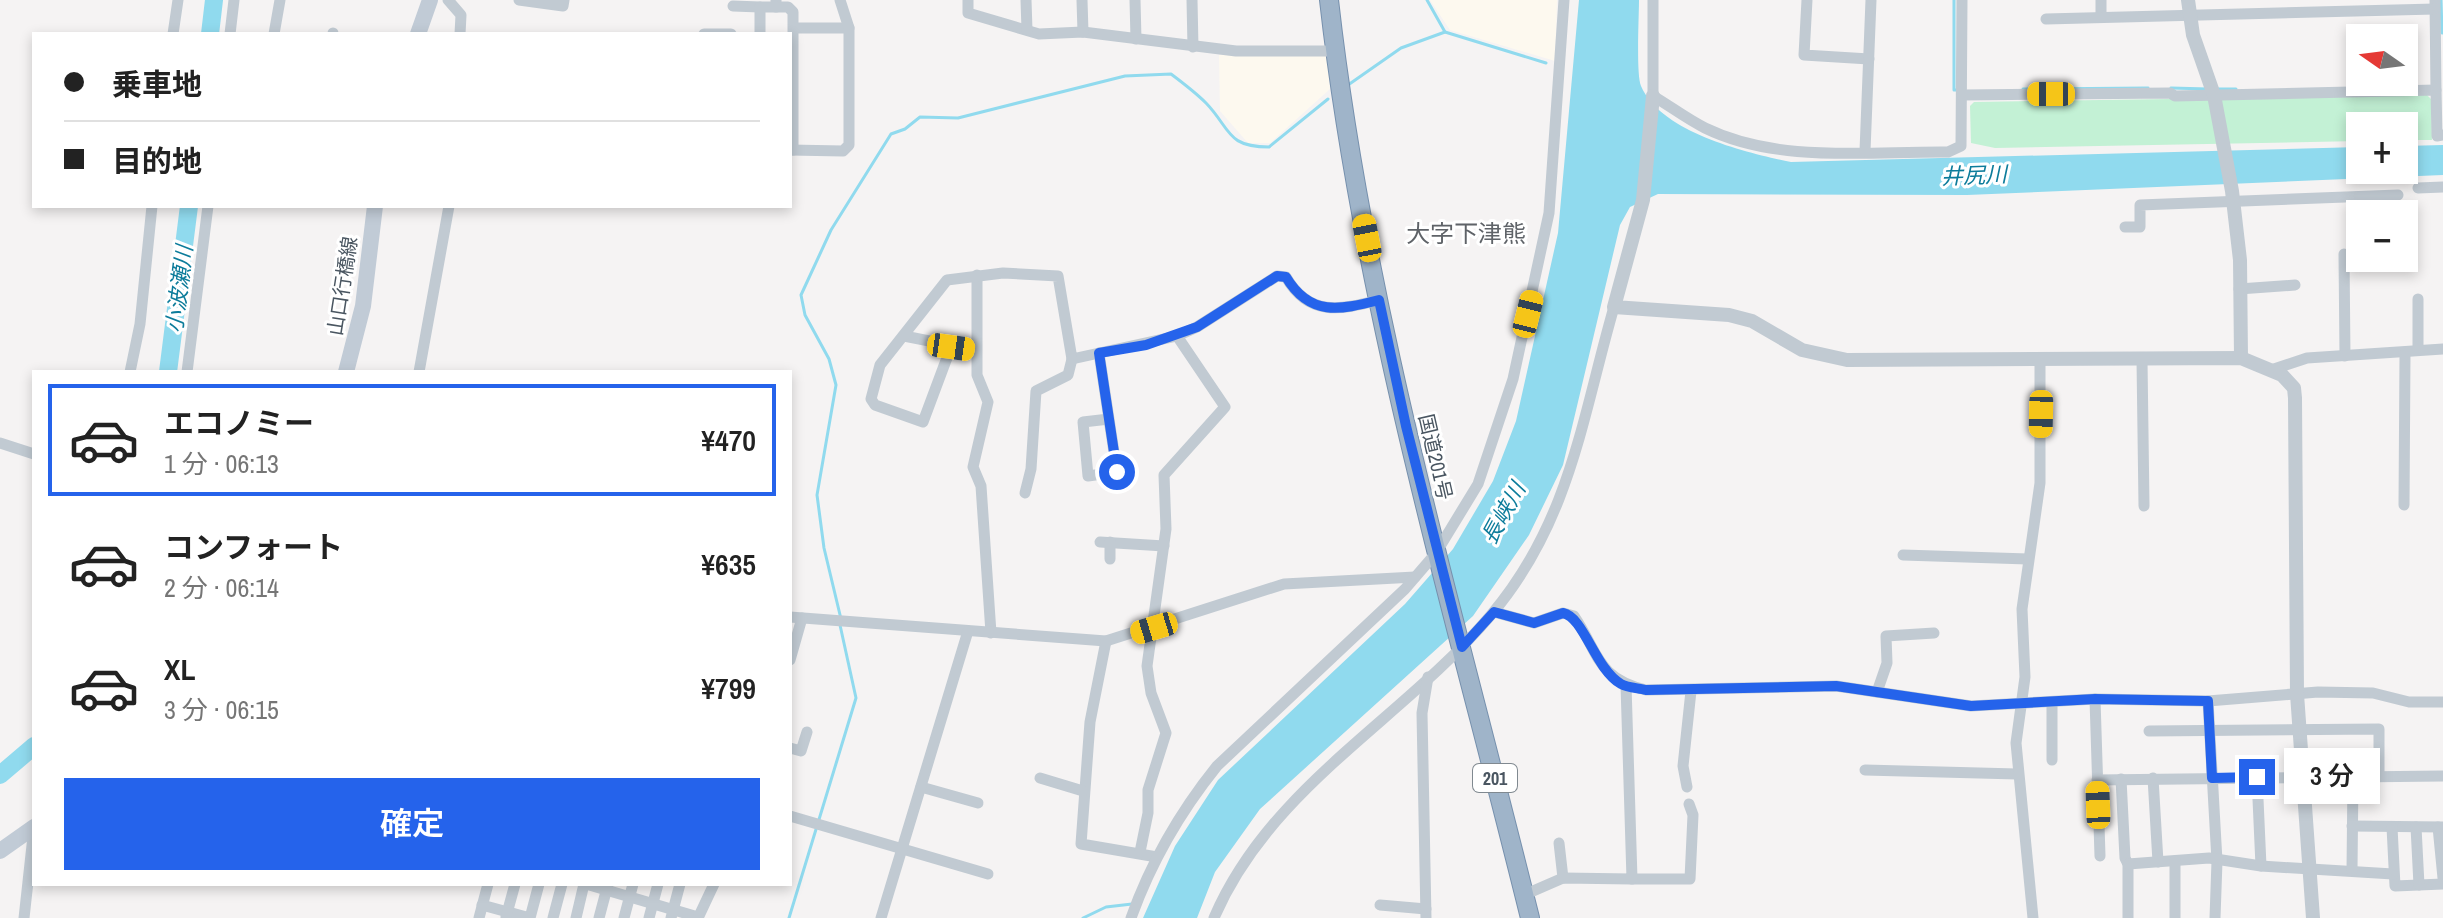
<!DOCTYPE html>
<html lang="ja">
<head>
<meta charset="utf-8">
<style>
  body { margin:0; font-family:"Archivo Narrow","Noto Sans JP",sans-serif; background:#f2f2f2; color:#222; height:100vh; display:flex; flex-direction:column; font-size:30px; white-space:nowrap }
  * { box-sizing:border-box; margin:0 }
  p { font-size:26px; color:#767676 }
  .icon { flex:none; width:44px; height:44px; fill:none; stroke:currentColor; stroke-width:2; stroke-linecap:round; stroke-linejoin:round }
  .map { position:relative; flex:1; overflow:hidden }
  .drawer { position:absolute; left:32px; top:370px; width:760px; height:516px; display:flex; flex-direction:column; background:#fff; border-radius:0px; box-shadow:0 4px 12px #0003 }
  .drawer>* { flex:none }
  .hud { position:absolute; left:32px; top:32px; width:760px; height:176px; border-radius:0px; box-shadow:0 4px 12px #0003; display:grid; align-content:center; height:176px; padding:0 32px; background:#fff }
  .needle { width:52px; rotate:284deg }
  .controls { position:absolute; left:2346px; top:24px; display:grid; gap:16px }
  .controls a { display:grid; place-items:center; width:72px; height:72px; border-radius:0px; background:#fff; box-shadow:0 4px 12px #0003; font-size:40px }
  .end { position:absolute; width:36px; height:36px; margin:-18px; border:10px solid #2563eb; background:#fff; box-shadow:0 0 0 4px #fff }
  .from { border-radius:50% }
  .bubble { position:absolute; height:56px; border-radius:0px; background:#fff; box-shadow:0 4px 12px #0003; font-size:26px; font-weight:600; line-height:56px; text-align:center }
  .car { position:absolute; width:24px; height:48px; margin:-24px -12px; border-radius:10px; box-shadow:0 0 6px 2px #0007; background:linear-gradient(#f5c518 24%,#345 0 40%,#f5c518 0 76%,#345 0 86%,#f5c518 0) }
  .hud b { display:flex; align-items:center; gap:28px; height:76px; font-size:30px }
  .hud b+b { border-top:2px solid #e0e0e0 }
  .hud i { width:20px; height:20px; background:#222 }
  ul { padding:14px 0 0; list-style:none }
  li { display:flex; align-items:center; gap:24px; height:112px; margin:0 16px 12px; padding:0 16px; border:4px solid transparent; border-radius:0px }
  li div { flex:1 }
  li b { display:block; font-size:30px }
  li em { font-style:normal; font-weight:600 }
  li.current { border-color:#2563eb }
  li>.icon { width:72px; height:72px; stroke-width:1.5 }
  .primary-button { display:flex; gap:16px; margin-top:auto; padding:16px 32px }
  .primary-button a { flex:1; height:92px; border-radius:0px; background:#2563eb; color:#fff; font-size:32px; font-weight:600; line-height:92px; text-align:center }
  .map>svg:first-child { display:block }
  .commercial { fill:#fdf9ef }
  .green { fill:#c3f1d5 }
  .water { fill:#90daee }
  .lines { fill:none; stroke-linecap:round; stroke-linejoin:round }
  .stream { stroke:#90daee; stroke-width:3 }
  .river { stroke:#90daee; stroke-width:18 }
  .trunk-casing { stroke:#7690ad; stroke-width:20 }
  .minor { stroke:#c1cad2; stroke-width:11 }
  .tertiary { stroke:#c1cad2; stroke-width:14 }
  .secondary { stroke:#c1cbd6; stroke-width:16 }
  .trunk { stroke:#9fb4c9; stroke-width:18 }
  .route { stroke:#2563eb; stroke-width:10 }
  .labels { text-anchor:middle; dominant-baseline:central; stroke-width:6; stroke-linejoin:round; paint-order:stroke }
  .shield { fill:#fff; stroke:#808990; stroke-width:2 }
  .shield-label { font-size:18px; font-weight:bold; fill:#4a5661 }
  .street-label { font-size:20px; fill:#4a5661; stroke:#fff }
  .water-label { font-size:22px; font-style:italic; fill:#0c7c9b; stroke:#fff }
  .quarter-label { font-size:24px; fill:#5f6368; stroke:#fff }
</style>
</head>
<body>
<div class="map">
<svg width="2443" height="918" viewBox="0 0 2443 918">
  <rect width="100%" height="100%" fill="#f5f3f3"/>
  <!-- commercial -->
  <g class="commercial">
    <polygon points="1430,0 1557,0 1555,61 1450,30"/>
    <polygon points="1219,55 1328,56 1330,89 1270,143 1248,143 1220,111"/>
  </g>
  <!-- green -->
  <polygon class="green" points="2427,95 2431,99 2432,140 2404,140 2404,126 2360,126 2360,141 1995,148 1971,143 1970,106 1974,102"/>
  <!-- water -->
  <path class="water" d="M1579 0H1639C1639 17 1636 74 1641 86 1661 133 1748 153 1791 162L2360 147V170H2404V146L2443 145V175L1967 195 1658 194 1630 207 1620 225 1563 465 1529 535 1473 616 1260 809 1215 872 1197 918H1143L1175 846 1218 780 1405 604 1453 549 1493 481 1516 421 1558 233Z"/>
  <g class="lines">
    <!-- stream -->
    <g class="stream">
      <polyline points="1427,0 1445,32"/>
      <polyline points="1954,0 1954,90 1960,90"/>
      <polyline points="2441,0 2442,33"/>
      <polyline points="1348,85 1401,48 1445,32 1546,63"/>
      <polyline points="2171,88 2208,89"/>
      <polyline points="2023,89 2148,88"/>
      <polyline points="2215,89 2236,89"/>
      <path d="M841 619 824 548 817 495 836 385 829 359 805 315 801 295 831 230 891 134 905 129 920 117 958 118 1125 76 1171 74C1183 83 1195 92 1206 103 1231 129 1226 147 1269 147L1328 99"/>
      <polyline points="789,918 856,698 840,625"/>
      <polyline points="1083,918 1106,907 1132,904"/>
    </g>
    <!-- river -->
    <g class="river">
      <polyline points="210,34 214,0"/>
      <polyline points="168,372 189,206"/>
      <polyline points="0,775 34,746"/>
    </g>
    <defs>
      <path id="trunk" d="M1329 0C1364 312 1455 614 1530 918"/>
    </defs>
    <!-- trunk casing -->
    <use href="#trunk" class="trunk-casing"/>
    <!-- minor -->
    <g class="minor">
      <polyline points="448,0 461,15 460,34"/>
      <polyline points="519,0 563,6 564,0"/>
      <polyline points="776,0 776,7 788,7 793,12 793,150"/>
      <polyline points="968,0 968,13 1039,34 1083,32 1236,51 1334,51"/>
      <polyline points="1026,0 1027,30"/>
      <polyline points="1082,0 1083,32"/>
      <polyline points="1135,0 1136,39"/>
      <polyline points="1192,0 1193,47"/>
      <path d="M1653 0V96C1670 106 1687 119 1705 128 1779 164 1869 151 1948 152L1961 146 1962 0"/>
      <polyline points="1807,0 1804,55 1869,59"/>
      <polyline points="2101,0 2101,17"/>
      <polyline points="2435,0 2436,90"/>
      <polyline points="733,6 760,7"/>
      <polyline points="2046,19 2435,9"/>
      <polyline points="794,28 849,28"/>
      <polyline points="173,34 178,0"/>
      <polyline points="230,34 234,0"/>
      <polyline points="274,34 280,0"/>
      <polyline points="333,34 333,33"/>
      <polyline points="704,34 731,34"/>
      <polyline points="760,34 760,7 776,7"/>
      <polyline points="1962,95 2170,93 2175,96 2436,90 2437,136 2443,135"/>
      <polyline points="790,150 843,151 849,145 849,28 840,0"/>
      <polyline points="1865,151 1871,0"/>
      <polyline points="2418,188 2443,187"/>
      <polyline points="2125,227 2140,227 2140,205 2398,195"/>
      <polyline points="2344,254 2345,356"/>
      <polyline points="977,275 977,375 988,402 973,467 981,486 991,633"/>
      <polyline points="2239,289 2295,285"/>
      <polyline points="904,336 975,350"/>
      <path d="M951 347 923 422 875 405 871 399 880 365 947 280 1003 273 1058 276 1072 359 1177 336 1197 327 1277 276 1286 277C1309 317 1340 310 1379 300"/>
      <polyline points="2418,350 2418,299"/>
      <polyline points="1099,353 1117,472 1088,476 1083,422 1109,419"/>
      <polyline points="2142,360 2144,506"/>
      <polyline points="2274,369 2307,358 2443,349"/>
      <polyline points="130,372 140,324 152,206"/>
      <polyline points="187,372 208,206"/>
      <polyline points="419,372 449,206"/>
      <polyline points="0,443 34,454"/>
      <polyline points="1025,493 1031,469 1036,391 1068,375 1072,359"/>
      <polyline points="2404,505 2405,353"/>
      <polyline points="1100,542 1164,546"/>
      <polyline points="1903,555 2028,559"/>
      <polyline points="1110,559 1110,542"/>
      <path d="M1494 612 1534 623 1563 613 1574 616C1599 653 1596 678 1646 690L1836 686 1971 706 2095 699 2208 701 2318 692 2373 693 2409 702H2443"/>
      <polyline points="790,617 1106,641 1284,584 1415,577"/>
      <polyline points="1106,641 1090,722 1081,844 1157,857"/>
      <polyline points="790,660 802,618"/>
      <polyline points="1877,692 1887,663 1886,636 1934,633"/>
      <polyline points="2095,699 2100,856"/>
      <polyline points="2208,701 2217,861 2215,918"/>
      <polyline points="2052,703 2052,760"/>
      <polyline points="2149,731 2379,729 2379,776"/>
      <polyline points="790,748 801,751 807,732"/>
      <polyline points="1865,770 2017,774"/>
      <polyline points="2257,777 2261,866"/>
      <polyline points="1040,778 1083,791"/>
      <polyline points="2153,778 2158,862"/>
      <polyline points="2121,779 2125,858 2128,864 2128,918"/>
      <polyline points="2097,780 2443,776"/>
      <polyline points="921,787 978,803"/>
      <polyline points="1687,787 1683,766 1691,691"/>
      <polyline points="790,816 988,874"/>
      <polyline points="2352,826 2443,827"/>
      <polyline points="2392,827 2395,886 2443,884"/>
      <polyline points="2416,827 2419,885"/>
      <polyline points="2438,827 2443,878"/>
      <polyline points="1559,843 1563,878"/>
      <polyline points="1140,852 1148,813 1148,790 1166,733 1151,693 1147,666 1166,529 1164,475 1225,407 1177,336"/>
      <polyline points="2128,864 2209,858 2261,866 2393,874"/>
      <polyline points="2352,870 2353,776"/>
      <polyline points="1632,879 1690,879 1693,815 1689,804"/>
      <polyline points="586,884 698,917"/>
      <polyline points="1524,895 1563,878 1632,879 1626,685"/>
      <polyline points="482,905 530,918 539,884"/>
      <polyline points="1380,905 1426,909"/>
      <polyline points="506,917 515,884"/>
      <polyline points="24,918 34,827"/>
      <polyline points="479,918 488,884"/>
      <polyline points="553,918 562,884"/>
      <polyline points="576,918 584,884"/>
      <polyline points="599,918 608,884"/>
      <polyline points="624,918 633,884"/>
      <polyline points="649,918 658,884"/>
      <polyline points="671,918 680,884"/>
      <polyline points="698,918 714,884"/>
      <polyline points="881,918 968,631"/>
      <path d="M1131 918C1151 862 1180 812 1217 766L1405 589 1436 553 1478 484 1513 379 1549 213 1564 0"/>
      <path d="M1214 918C1270 787 1402 720 1491 615 1570 522 1582 418 1614 307"/>
      <polyline points="1426,918 1422,713 1428,677"/>
      <polyline points="2033,918 2016,743 2025,677 2022,609 2040,483 2040,362"/>
      <polyline points="2175,918 2175,861"/>
    </g>
    <!-- tertiary -->
    <g class="tertiary">
      <polyline points="2188,0 2193,35 2214,95 2232,191 2240,260 2241,358"/>
      <polyline points="1653,96 1643,200 1614,307 1729,315 1752,321 1802,350 1847,360 2241,358 2282,375 2294,388 2295,398 2297,694 2313,918"/>
    </g>
    <!-- secondary -->
    <g class="secondary">
      <polyline points="418,34 430,0"/>
      <polyline points="346,372 363,306 375,206"/>
      <polyline points="0,851 34,827"/>
    </g>
    <!-- trunk -->
    <use href="#trunk" class="trunk"/>
  </g>
  <g class="lines">
    <!-- route -->
    <path class="route" d="M1117 472 1099 353 1146 345 1197 327 1277 276 1286 277C1310 317 1340 310 1379 300L1406 426 1462 647 1494 612 1534 623 1563 613C1584 617 1595 669 1621 684 1628 688 1639 688 1646 690L1836 686 1971 706 2095 699 2208 701 2212 778 2257 777"/>
  </g>
  <g class="labels">
    <!-- shield labels -->
    <rect class="shield" x="1473" y="764" width="44" height="28" rx="6"/>
    <g class="shield-label">
      <text x="1495" y="778">201</text>
    </g>
    <!-- street labels -->
    <g class="street-label">
      <text transform="translate(342 286) rotate(-81)">山口行橋線</text>
      <text transform="translate(1436 457) rotate(77)">国道201号</text>
    </g>
    <!-- water labels -->
    <g class="water-label">
      <text transform="translate(1974 175) rotate(-2)">井尻川</text>
      <text transform="translate(179 289) rotate(-83)">小波瀬川</text>
      <text transform="translate(1503 513) rotate(-61)">長峡川</text>
    </g>
    <!-- quarter labels -->
    <g class="quarter-label">
      <text x="1466" y="233">大字下津熊</text>
    </g>
  </g>
</svg>
<div class="controls">
<a><svg class="needle" viewBox="-14 -14 28 28"><path d="M0-13l5 13h-10z" fill="#e53935"/><path d="M0 13l5-13h-10z" fill="#767676"/></svg></a>
<a>+</a>
<a>−</a>
</div>
<i class="end from" style="left:1117px;top:472px"></i>
<i class="end" style="left:2257px;top:777px"></i>
<div class="bubble" style="left:2284px;top:748px;width:96px">3 分</div>
<i class="car" style="left:2051px;top:94px;rotate:270deg"></i>
<i class="car" style="left:1367px;top:238px;rotate:349deg"></i>
<i class="car" style="left:1528px;top:314px;rotate:14deg"></i>
<i class="car" style="left:951px;top:347px;rotate:98deg"></i>
<i class="car" style="left:2041px;top:414px;rotate:181deg"></i>
<i class="car" style="left:1154px;top:628px;rotate:253deg"></i>
<i class="car" style="left:2098px;top:805px;rotate:358deg"></i>
<div class="hud">
<b><i class="from"></i>乗車地</b>
<b><i></i>目的地</b>
</div>
<section class="drawer">
<ul>
<li class="current"><svg class="icon" aria-label="car" viewBox="0 0 24 24"><path d="M5 17H2v-5l4-1 3-4h7l3 4 3 1v5h-3M9 17h6M6 11h13"/><circle cx="7" cy="17" r="2"/><circle cx="17" cy="17" r="2"/></svg><div><b>エコノミー</b><p>1 分 · 06:13</p></div><em>¥470</em></li>
<li><svg class="icon" aria-label="car" viewBox="0 0 24 24"><path d="M5 17H2v-5l4-1 3-4h7l3 4 3 1v5h-3M9 17h6M6 11h13"/><circle cx="7" cy="17" r="2"/><circle cx="17" cy="17" r="2"/></svg><div><b>コンフォート</b><p>2 分 · 06:14</p></div><em>¥635</em></li>
<li><svg class="icon" aria-label="car" viewBox="0 0 24 24"><path d="M5 17H2v-5l4-1 3-4h7l3 4 3 1v5h-3M9 17h6M6 11h13"/><circle cx="7" cy="17" r="2"/><circle cx="17" cy="17" r="2"/></svg><div><b>XL</b><p>3 分 · 06:15</p></div><em>¥799</em></li>
</ul>
<div class="primary-button"><a>確定</a></div>
</section>
</div>
</body>
</html>
